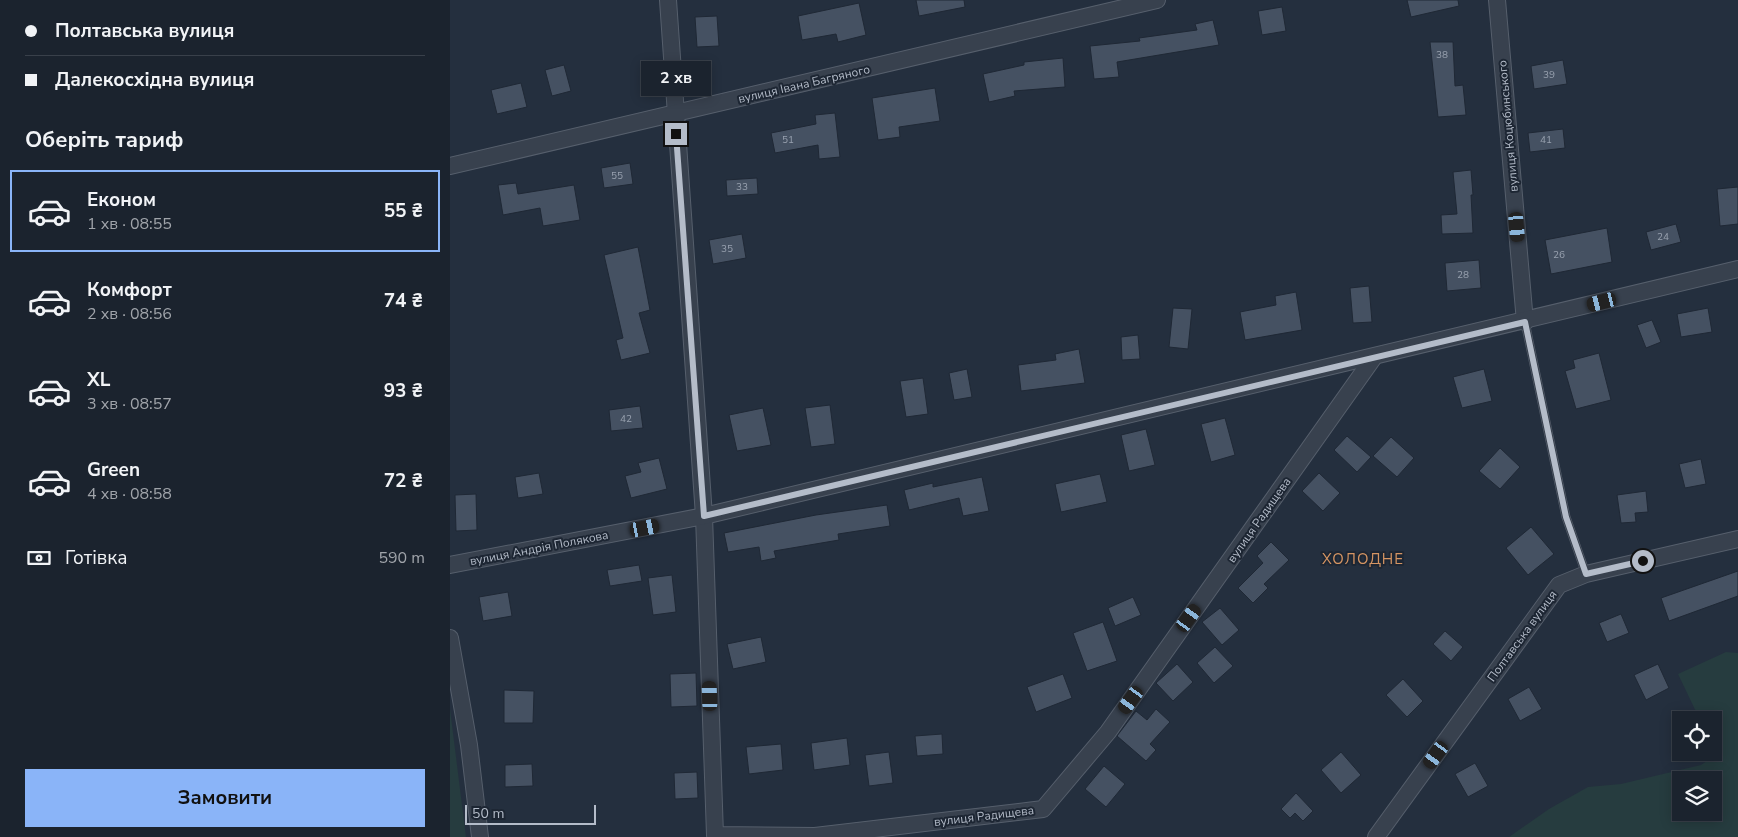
<!DOCTYPE html>
<html lang="uk">
<head>
<meta charset="utf-8">
<style>
  body { margin:0; font-family:"Nunito Sans",sans-serif; background:#242b36; color:#f1f3f6; height:100vh; display:flex; flex-direction:column; font-size:19px; white-space:nowrap }
  * { box-sizing:border-box; margin:0 }
  p { font-size:16px; color:#a0a4aa }
  .icon { flex:none; width:28px; height:28px; fill:none; stroke:currentColor; stroke-width:2; stroke-linecap:round; stroke-linejoin:round }
  .map { position:relative; flex:1; overflow:hidden }
  .panel { display:flex; flex-direction:column; background:#1b232e; width:450px }
  .panel>* { flex:none }
  .guide { display:grid; align-content:center; height:110px; padding:0 25px; background:#1b232e }
  .fabs { position:absolute; left:1222px; top:711px; display:grid; gap:10px }
  .fabs a { display:grid; place-items:center; width:50px; height:50px; border-radius:0px; background:#1b232e; box-shadow:0 2px 12px #0003,0 0 0 1px #39404a; font-size:25px }
  .scale { position:absolute; left:15px; bottom:12px; width:131px; box-sizing:border-box; padding-left:5px; border:2px solid #b4bcc9; border-top:0; font-size:14px; line-height:18px; white-space:nowrap; color:#b4bcc9; -webkit-text-stroke:4px #1d2633; paint-order:stroke }
  .end { position:absolute; width:22px; height:22px; margin:-11px; border:6px solid #b4bcc9; background:#111; box-shadow:0 0 0 2px #111 }
  .from { border-radius:50% }
  .bubble { position:absolute; height:35px; border-radius:0px; background:#1b232e; box-shadow:0 2px 12px #0003,0 0 0 1px #39404a; font-size:16px; font-weight:700; line-height:35px; text-align:center }
  .car { position:absolute; width:15px; height:30px; margin:-15px -8px; border-radius:6px; box-shadow:0 0 4px 1px #0007; background:linear-gradient(#222 24%,#8ab4d8 0 40%,#222 0 76%,#8ab4d8 0 86%,#222 0) }
  .guide b { display:flex; align-items:center; gap:18px; height:48px; font-size:19px }
  .guide b+b { border-top:1px solid #39404a }
  .guide i { width:12px; height:12px; background:#f1f3f6 }
  ul { padding:0; list-style:none }
  li { display:flex; align-items:center; gap:15px; height:82px; margin:0 10px 8px; padding:0 15px; border:2px solid transparent; border-radius:0px }
  li div { flex:1 }
  li b { display:block; font-size:19px }
  li em { font-style:normal; font-weight:700 }
  li.selected { border-color:#8ab4f8 }
  li>.icon { width:45px; height:45px; stroke-width:1.5 }
  h2 { padding:0 25px; font-size:22px; line-height:60px }
  .pay { display:flex; align-items:center; gap:12px; height:55px; padding:0 25px; font-size:19px }
  .pay p { margin-inline-start:auto }
  .button { display:flex; gap:10px; margin-top:auto; padding:10px 25px }
  .button a { flex:1; height:58px; border-radius:0px; background:#8ab4f8; color:#111; font-size:20px; font-weight:700; line-height:58px; text-align:center }
  main { display:flex; flex:1; min-height:0 }
  .map>svg:first-child { display:block }
  .green { fill:#263c3f; fill-rule:evenodd }
  .building { fill:#455162; stroke:#1f2835 }
  .lines { fill:none; stroke-linecap:round; stroke-linejoin:round }
  .lane-casing { stroke:#565f6c; stroke-width:9 }
  .street-casing { stroke:#565f6c; stroke-width:18 }
  .lane { stroke:#38414e; stroke-width:8 }
  .street { stroke:#38414e; stroke-width:16 }
  .route { stroke:#b4bcc9; stroke-width:6 }
  .labels { text-anchor:middle; dominant-baseline:central; stroke-width:4; stroke-linejoin:round; paint-order:stroke }
  .number-label { font-size:10px; fill:#98a1af }
  .street-label { font-size:12px; fill:#b4bcc9; stroke:#1d2633 }
  .quarter-label { font-size:15px; letter-spacing:1px; fill:#d59563; stroke:#1d2633 }
</style>
</head>
<body>
<main>
<section class="panel">
<div class="guide">
<b><i class="from"></i>Полтавська вулиця</b>
<b><i></i>Далекосхідна вулиця</b>
</div>
<h2>Оберіть тариф</h2>
<ul>
<li class="selected"><svg class="icon" aria-label="car" viewBox="0 0 24 24"><path d="M5 17H2v-5l4-1 3-4h7l3 4 3 1v5h-3M9 17h6M6 11h13"/><circle cx="7" cy="17" r="2"/><circle cx="17" cy="17" r="2"/></svg><div><b>Економ</b><p>1 хв · 08:55</p></div><em>55 ₴</em></li>
<li><svg class="icon" aria-label="car" viewBox="0 0 24 24"><path d="M5 17H2v-5l4-1 3-4h7l3 4 3 1v5h-3M9 17h6M6 11h13"/><circle cx="7" cy="17" r="2"/><circle cx="17" cy="17" r="2"/></svg><div><b>Комфорт</b><p>2 хв · 08:56</p></div><em>74 ₴</em></li>
<li><svg class="icon" aria-label="car" viewBox="0 0 24 24"><path d="M5 17H2v-5l4-1 3-4h7l3 4 3 1v5h-3M9 17h6M6 11h13"/><circle cx="7" cy="17" r="2"/><circle cx="17" cy="17" r="2"/></svg><div><b>XL</b><p>3 хв · 08:57</p></div><em>93 ₴</em></li>
<li><svg class="icon" aria-label="car" viewBox="0 0 24 24"><path d="M5 17H2v-5l4-1 3-4h7l3 4 3 1v5h-3M9 17h6M6 11h13"/><circle cx="7" cy="17" r="2"/><circle cx="17" cy="17" r="2"/></svg><div><b>Green</b><p>4 хв · 08:58</p></div><em>72 ₴</em></li>
</ul>
<div class="pay"><svg class="icon" aria-label="cash" viewBox="0 0 24 24"><path d="M3 7h18v10H3z"/><circle cx="12" cy="12" r="2"/></svg>Готівка<p>590 m</p></div>
<div class="button"><a>Замовити</a></div>
</section>
<div class="map">
<svg width="1288" height="837" viewBox="0 0 1288 837">
  <rect width="100%" height="100%" fill="#242f3e"/>
  <!-- green -->
  <g class="green">
    <path d="M1276 652 1288 653V837H1059L1099 809 1138 787 1171 784 1251 765 1266 755 1264 749V720H1250L1228 674ZM1231 780H1264V812H1231Z"/>
    <polygon points="0,709 16,837 0,837"/>
  </g>
  <!-- building -->
  <g class="building">
    <polygon points="466,0 514,0 515,7 469,16"/>
    <polygon points="957,0 1008,0 1009,6 961,17"/>
    <polygon points="409,3 416,35 388,42 386,34 352,40 348,16"/>
    <polygon points="832,7 836,31 812,35 808,11"/>
    <polygon points="267,16 269,46 247,47 245,17"/>
    <polygon points="763,20 769,45 667,62 669,77 644,79 640,46 690,41 689,38 747,30 745,24"/>
    <polygon points="980,42 1003,42 1005,86 1013,85 1016,115 988,117"/>
    <polygon points="613,58 615,87 564,91 565,96 539,102 533,74 574,65 574,62"/>
    <polygon points="1113,60 1117,84 1084,89 1081,66"/>
    <polygon points="114,65 121,91 102,96 95,70"/>
    <polygon points="71,83 77,107 47,114 41,90"/>
    <polygon points="485,88 490,121 449,127 450,137 428,140 422,98"/>
    <polygon points="385,113 390,157 369,159 368,145 325,153 321,133 366,124 365,115"/>
    <polygon points="1113,129 1115,148 1080,152 1078,133"/>
    <polygon points="180,163 183,184 154,188 151,168"/>
    <polygon points="1021,170 1023,195 1021,195 1023,233 992,234 991,215 1007,214 1003,172"/>
    <polygon points="307,178 308,194 277,196 276,180"/>
    <polygon points="66,183 68,194 124,185 130,220 93,226 90,208 53,215 48,185"/>
    <polygon points="1288,187 1288,224 1270,226 1267,189"/>
    <polygon points="1226,224 1231,242 1201,250 1196,232"/>
    <polygon points="1157,228 1162,262 1101,274 1095,240"/>
    <polygon points="292,234 296,258 263,264 259,240"/>
    <polygon points="188,247 200,310 189,313 200,353 171,360 166,340 173,338 154,255"/>
    <polygon points="1029,260 1031,288 997,291 995,263"/>
    <polygon points="919,286 922,322 903,323 900,288"/>
    <polygon points="846,292 852,330 795,340 790,312 826,305 825,296"/>
    <polygon points="723,308 742,309 738,349 719,347"/>
    <polygon points="1258,308 1262,332 1231,337 1227,314"/>
    <polygon points="1202,320 1211,342 1196,348 1187,325"/>
    <polygon points="688,335 690,359 672,360 671,337"/>
    <polygon points="629,349 635,383 571,391 568,365 606,360 605,354"/>
    <polygon points="1149,353 1161,400 1126,409 1115,371 1125,368 1123,360"/>
    <polygon points="517,369 522,397 504,400 499,373"/>
    <polygon points="1034,369 1042,401 1012,408 1003,377"/>
    <polygon points="473,378 478,414 456,417 450,381"/>
    <polygon points="380,405 385,444 361,447 355,408"/>
    <polygon points="190,406 193,428 161,431 159,410"/>
    <polygon points="313,408 321,445 287,451 279,415"/>
    <polygon points="775,418 785,455 761,462 751,424"/>
    <polygon points="696,429 705,465 679,471 671,435"/>
    <polygon points="897,436 921,457 907,472 884,450"/>
    <polygon points="941,437 964,458 947,477 923,456"/>
    <polygon points="1050,448 1070,467 1050,489 1029,471"/>
    <polygon points="209,458 217,489 181,498 175,476 191,472 188,463"/>
    <polygon points="1251,459 1256,484 1235,488 1229,464"/>
    <polygon points="89,473 93,494 68,498 65,477"/>
    <polygon points="869,473 890,493 873,511 852,491"/>
    <polygon points="650,474 657,502 611,512 605,484"/>
    <polygon points="532,477 539,511 513,516 509,498 459,510 454,490 483,483 483,487"/>
    <polygon points="1196,491 1198,512 1185,513 1186,522 1171,523 1167,495"/>
    <polygon points="26,494 27,530 6,531 5,495"/>
    <polygon points="437,505 440,526 388,534 389,540 324,551 326,558 311,561 309,547 278,552 274,533 366,515"/>
    <polygon points="1081,527 1104,554 1078,575 1056,548"/>
    <polygon points="821,542 839,560 814,584 818,588 803,603 788,588 813,563 807,556"/>
    <polygon points="189,565 192,581 160,586 157,570"/>
    <polygon points="1288,571 1288,596 1219,621 1211,598"/>
    <polygon points="222,575 226,612 203,615 198,578"/>
    <polygon points="58,592 62,616 33,621 29,597"/>
    <polygon points="683,597 691,615 665,626 658,608"/>
    <polygon points="770,608 789,630 772,645 752,622"/>
    <polygon points="1171,614 1179,633 1157,642 1149,623"/>
    <polygon points="653,622 667,661 637,671 623,633"/>
    <polygon points="995,631 1013,647 1001,661 983,644"/>
    <polygon points="311,637 316,662 283,669 277,644"/>
    <polygon points="765,647 783,666 764,683 747,663"/>
    <polygon points="727,664 743,682 723,701 706,683"/>
    <polygon points="1208,664 1219,688 1196,700 1184,675"/>
    <polygon points="246,673 247,706 221,707 220,674"/>
    <polygon points="613,674 622,698 586,712 577,687"/>
    <polygon points="953,679 973,701 957,717 936,695"/>
    <polygon points="1079,687 1092,709 1070,721 1058,699"/>
    <polygon points="54,690 84,691 83,723 54,723"/>
    <polygon points="706,709 720,722 700,744 706,750 696,761 667,736 686,711 697,720"/>
    <polygon points="492,734 493,754 467,756 465,736"/>
    <polygon points="397,738 400,765 364,770 361,743"/>
    <polygon points="331,744 333,770 299,774 296,747"/>
    <polygon points="439,752 443,783 419,786 415,755"/>
    <polygon points="891,752 911,775 891,793 871,770"/>
    <polygon points="1025,763 1038,786 1018,797 1005,774"/>
    <polygon points="82,764 83,786 55,787 55,765"/>
    <polygon points="654,766 675,784 656,807 635,789"/>
    <polygon points="247,772 248,798 225,799 224,773"/>
    <polygon points="846,793 863,811 853,821 845,813 840,818 831,809"/>
  </g>
  <g class="lines">
    <defs>
      <polyline id="lane" points="1075,322 1116,517 1136,574"/>
      <g id="street">
        <polyline points="218,0 254,516 265,835 365,836 593,809 658,732 924,357"/>
        <polyline points="1047,0 1075,322"/>
        <polyline points="0,166 707,0"/>
        <polyline points="0,565 254,516 1288,269"/>
        <polyline points="0,638 19,745 30,837"/>
        <polyline points="926,837 1109,585 1136,574 1288,539"/>
      </g>
    </defs>
    <!-- lane casing -->
    <use href="#lane" class="lane-casing"/>
    <!-- street casing -->
    <use href="#street" class="street-casing"/>
    <!-- lane -->
    <use href="#lane" class="lane"/>
    <!-- street -->
    <use href="#street" class="street"/>
  </g>
  <g class="lines">
    <!-- route -->
    <polyline class="route" points="226,134 254,516 1075,322 1116,517 1136,574 1193,561"/>
  </g>
  <g class="labels">
    <!-- number labels -->
    <g class="number-label">
      <text x="992" y="55">38</text>
      <text x="1099" y="75">39</text>
      <text x="338" y="140">51</text>
      <text x="1096" y="140">41</text>
      <text x="167" y="176">55</text>
      <text x="292" y="187">33</text>
      <text x="1213" y="237">24</text>
      <text x="277" y="249">35</text>
      <text x="1109" y="255">26</text>
      <text x="1013" y="275">28</text>
      <text x="176" y="419">42</text>
    </g>
    <!-- street labels -->
    <g class="street-label">
      <text transform="translate(354 84) rotate(-13)">вулиця Івана Багряного</text>
      <text transform="translate(1058 126) rotate(-95)">вулиця Коцюбинського</text>
      <text transform="translate(809 520) rotate(-55)">вулиця Радищева</text>
      <text transform="translate(89 548) rotate(-11)">вулиця Андрія Полякова</text>
      <text transform="translate(1072 636) rotate(-54)">Полтавська вулиця</text>
      <text transform="translate(534 816) rotate(-7)">вулиця Радищева</text>
    </g>
    <!-- quarter labels -->
    <g class="quarter-label">
      <text x="913" y="559">ХОЛОДНЕ</text>
    </g>
  </g>
</svg>
<div class="fabs">
<a><svg class="icon" aria-label="locate" viewBox="0 0 24 24"><circle cx="12" cy="12" r="6"/><path d="M12 2v4M12 18v4M2 12h4M18 12h4"/></svg></a>
<a><svg class="icon" aria-label="layers" viewBox="0 0 24 24"><path d="M12 4l9 5-9 5-9-5zM3 14l9 5 9-5"/></svg></a>
</div>
<div class="scale">50 m</div>
<i class="end from" style="left:1193px;top:561px"></i>
<i class="end" style="left:226px;top:134px"></i>
<div class="bubble" style="left:191px;top:61px;width:70px">2 хв</div>
<i class="car" style="left:1067px;top:227px;rotate:175deg"></i>
<i class="car" style="left:1152px;top:302px;rotate:256deg"></i>
<i class="car" style="left:195px;top:528px;rotate:79deg"></i>
<i class="car" style="left:739px;top:618px;rotate:36deg"></i>
<i class="car" style="left:260px;top:696px;rotate:358deg"></i>
<i class="car" style="left:681px;top:700px;rotate:216deg"></i>
<i class="car" style="left:986px;top:755px;rotate:216deg"></i>
</div>
</main>
</body>
</html>
